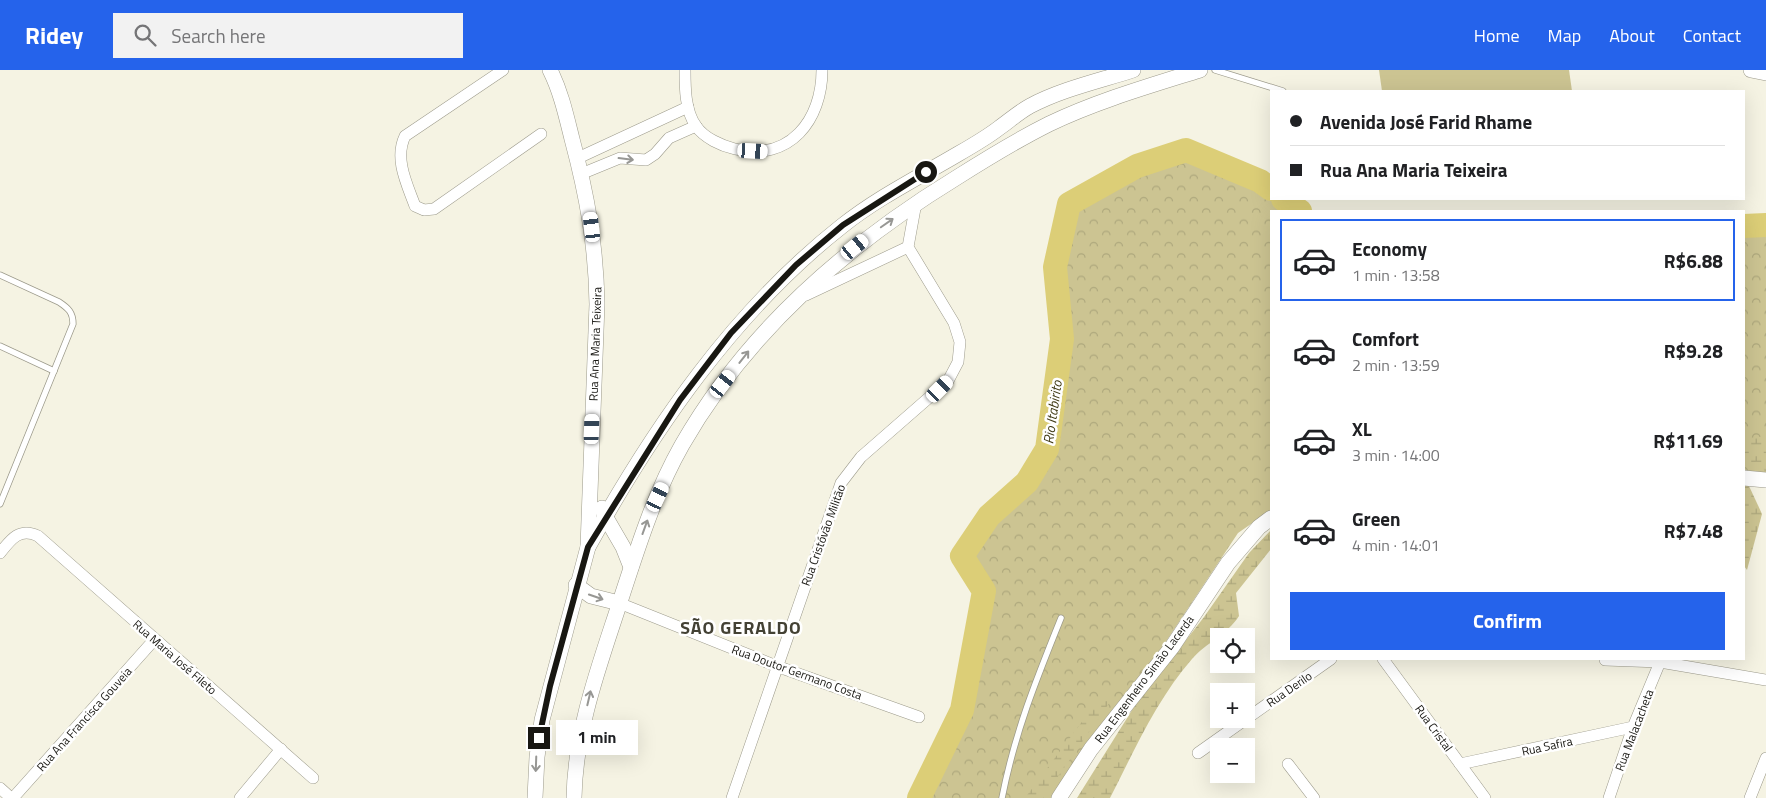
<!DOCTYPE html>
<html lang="en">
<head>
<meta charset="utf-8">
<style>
  body { margin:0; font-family:"Titillium Web",sans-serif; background:#f2f2f2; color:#202124; height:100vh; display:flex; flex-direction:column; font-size:19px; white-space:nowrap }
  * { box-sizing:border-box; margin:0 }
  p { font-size:16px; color:#757577 }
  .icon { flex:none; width:28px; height:28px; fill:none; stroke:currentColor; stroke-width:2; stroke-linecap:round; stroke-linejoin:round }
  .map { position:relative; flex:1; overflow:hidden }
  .drawer { position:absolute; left:1270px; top:140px; width:475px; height:450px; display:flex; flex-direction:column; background:#fff; border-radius:0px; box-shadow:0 5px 20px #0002 }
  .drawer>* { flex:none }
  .hud { position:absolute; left:1270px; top:20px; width:475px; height:110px; border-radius:0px; box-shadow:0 5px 20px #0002; display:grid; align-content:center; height:110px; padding:0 20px; background:#fff }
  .fabs { position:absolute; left:1210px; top:558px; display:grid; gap:10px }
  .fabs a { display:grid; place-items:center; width:45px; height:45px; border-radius:0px; background:#fff; box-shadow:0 5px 20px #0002; font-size:25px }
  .end { position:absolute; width:22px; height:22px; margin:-11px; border:6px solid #181712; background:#fff; box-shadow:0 0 0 2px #fff }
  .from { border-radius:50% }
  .bubble { position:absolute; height:35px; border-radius:0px; background:#fff; box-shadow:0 5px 20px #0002; font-size:16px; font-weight:700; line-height:35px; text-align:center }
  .car { position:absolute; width:15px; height:30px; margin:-15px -8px; border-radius:6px; box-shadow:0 0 4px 1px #0007; background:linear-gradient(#fff 24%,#345 0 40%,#fff 0 76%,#345 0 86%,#fff 0) }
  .hud b { display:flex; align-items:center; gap:18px; height:48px; font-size:19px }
  .hud b+b { border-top:1px solid #e0e0e0 }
  .hud i { width:12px; height:12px; background:#202124 }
  ul { padding:9px 0 0; list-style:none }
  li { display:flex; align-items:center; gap:15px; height:82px; margin:0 10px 8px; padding:0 10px; border:2px solid transparent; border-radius:0px }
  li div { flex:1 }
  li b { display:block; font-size:19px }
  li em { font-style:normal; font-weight:700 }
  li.active { border-color:#2563eb }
  li>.icon { width:45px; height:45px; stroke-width:1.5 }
  .action { display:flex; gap:10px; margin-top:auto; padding:10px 20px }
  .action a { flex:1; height:58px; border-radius:0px; background:#2563eb; color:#fff; font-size:20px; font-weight:700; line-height:58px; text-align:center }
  header { display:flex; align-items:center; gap:30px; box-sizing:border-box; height:70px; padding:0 25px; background:#2563eb; color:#fff }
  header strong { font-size:24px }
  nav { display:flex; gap:28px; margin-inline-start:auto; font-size:18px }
  .search { width:350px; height:45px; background:#f2f2f2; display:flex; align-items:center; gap:12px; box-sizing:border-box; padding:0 18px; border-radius:0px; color:#757577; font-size:19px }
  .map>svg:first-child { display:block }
  .forest { fill:url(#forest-crowns) }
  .wetland { fill:url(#wetland-marsh) }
  .garden { fill:#ccc492 }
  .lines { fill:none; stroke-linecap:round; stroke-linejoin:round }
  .river { stroke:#dcce77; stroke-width:24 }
  .lane-casing { stroke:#9c9a8b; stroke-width:7 }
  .street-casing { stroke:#9c9a8b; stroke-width:12 }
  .secondary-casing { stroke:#9c9a8b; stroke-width:16 }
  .lane { stroke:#fff; stroke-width:5.5 }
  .street { stroke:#fff; stroke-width:11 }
  .secondary { stroke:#fff; stroke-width:15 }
  .oneway { stroke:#979794 }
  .route { stroke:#181712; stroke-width:6 }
  .labels { text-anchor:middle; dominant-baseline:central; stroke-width:5; stroke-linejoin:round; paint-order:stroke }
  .street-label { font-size:12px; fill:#181712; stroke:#fff }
  .water-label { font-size:14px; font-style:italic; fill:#413b16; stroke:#fff }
  .district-label { font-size:18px; font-weight:bold; letter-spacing:1px; fill:#434134; stroke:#fff }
</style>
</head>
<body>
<header>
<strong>Ridey</strong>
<div class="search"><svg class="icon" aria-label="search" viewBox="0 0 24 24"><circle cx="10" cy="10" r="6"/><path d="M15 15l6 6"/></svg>Search here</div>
<nav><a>Home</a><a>Map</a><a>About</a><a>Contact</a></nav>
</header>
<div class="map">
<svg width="1766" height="728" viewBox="0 0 1766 728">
  <defs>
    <pattern id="forest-crowns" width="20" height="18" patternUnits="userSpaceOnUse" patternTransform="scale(1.25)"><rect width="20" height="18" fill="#ccc492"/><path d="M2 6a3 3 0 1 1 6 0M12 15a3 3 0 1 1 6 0" fill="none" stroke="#aea87d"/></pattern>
    <pattern id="wetland-marsh" width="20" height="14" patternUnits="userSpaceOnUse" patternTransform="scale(1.25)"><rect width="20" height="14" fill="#ccc492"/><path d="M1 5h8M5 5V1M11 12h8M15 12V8" fill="none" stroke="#aea87d"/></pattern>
  </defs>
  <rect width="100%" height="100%" fill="#f5f3e3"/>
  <!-- forest -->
  <g class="forest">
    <polygon points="1186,80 1260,111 1271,119 1271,129 1283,129 1300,141 1271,141 1271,440 1238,463 1163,576 1085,678 1053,728 919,728 962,640 984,522 962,486 989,446 1027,412 1047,379 1062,269 1055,197 1069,134 1137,96"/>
    <polygon points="1766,155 1766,403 1744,405 1744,156"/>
  </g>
  <!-- wetland -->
  <g class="wetland">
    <polygon points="1766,366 1766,400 1744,395 1744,369"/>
    <polygon points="1744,413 1749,416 1762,444 1747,500 1744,496"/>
    <path d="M1271 460V479L1236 523 1239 546C1227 565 1207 572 1192 589 1157 629 1134 681 1110 728H1077L1134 637 1204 547 1249 483Z"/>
    <polygon points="1102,625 1110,632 1043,728 1025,728"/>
  </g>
  <!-- garden -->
  <polygon class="garden" points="1379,0 1569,0 1572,21 1382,21"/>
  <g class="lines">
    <!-- river -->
    <g class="river">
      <polyline points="1283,129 1300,141"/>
      <polyline points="1744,156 1766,155"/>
      <polyline points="919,728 962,640 984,521 962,486 989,446 1027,412 1047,379 1062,269 1055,197 1069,134 1137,96 1186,80 1260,111 1271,119"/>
    </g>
    <defs>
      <g id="lane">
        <polyline points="1215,0 1283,21"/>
        <path d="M0 205 59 232C68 238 73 242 73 254L0 434"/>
        <polyline points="0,276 54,301"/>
        <path d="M1002 728C1015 662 1036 610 1061 548"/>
      </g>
      <g id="street">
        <path d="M503 0 405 66C394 89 407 114 415 136L424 140 434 139 541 64"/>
        <path d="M685 0C685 17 685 41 696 56 704 68 722 76 735 79 790 92 822 50 822 0"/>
        <polyline points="578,88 688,37"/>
        <polyline points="581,104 620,88 646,90 655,84 669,68 696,56"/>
        <polyline points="806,225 908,177"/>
        <path d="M0 483C11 469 20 457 38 466L313 708"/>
        <polyline points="619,533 779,597 919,647"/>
        <polyline points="1383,589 1485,728"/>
        <polyline points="1605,590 1660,592 1766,610"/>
        <polyline points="1198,683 1331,589"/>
        <polyline points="1288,694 1314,728"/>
        <polyline points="1460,694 1633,657"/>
        <polyline points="0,718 11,728"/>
        <polyline points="13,728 154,570"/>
        <polyline points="240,728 281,679"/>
        <polyline points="732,728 841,413 861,387 948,311 958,292 960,272 954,253 908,177 916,133"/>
        <polyline points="1609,728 1633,657 1660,592"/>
        <polyline points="1750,728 1766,688"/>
      </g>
      <g id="secondary">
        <polyline points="1751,0 1766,3"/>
        <polyline points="1744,408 1766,410"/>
        <polyline points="602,438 605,446 623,477 631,497"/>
        <path d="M588 477C654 358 734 241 842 156 877 128 919 107 958 84 972 76 986 68 999 58 1009 51 1019 42 1030 36 1062 19 1099 11 1133 0"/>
        <polyline points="576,515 591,526 619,533"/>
        <path d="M535 728 537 687 542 650 588 477 597 234C596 175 587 125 572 69 566 45 561 22 550 0"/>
        <path d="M574 728C575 662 598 599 618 538 636 483 653 426 682 375 747 261 845 176 956 108 986 89 1017 70 1049 54 1097 31 1149 16 1200 0"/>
        <polyline points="1059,728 1091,679 1172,577 1228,493 1259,457 1271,448"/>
      </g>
    </defs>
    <!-- lane casing -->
    <use href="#lane" class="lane-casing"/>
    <!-- street casing -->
    <use href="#street" class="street-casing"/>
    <!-- secondary casing -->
    <use href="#secondary" class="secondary-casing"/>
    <!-- lane -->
    <use href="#lane" class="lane"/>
    <!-- street -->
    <use href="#street" class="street"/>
    <!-- secondary -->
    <use href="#secondary" class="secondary"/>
  </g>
  <!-- one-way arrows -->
  <defs><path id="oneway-shaft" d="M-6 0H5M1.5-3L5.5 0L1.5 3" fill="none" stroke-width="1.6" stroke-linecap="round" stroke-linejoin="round" transform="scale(1.25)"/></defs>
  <g class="oneway">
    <use href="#oneway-shaft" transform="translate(626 89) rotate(7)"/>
    <use href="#oneway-shaft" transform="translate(887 153) rotate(-35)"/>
    <use href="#oneway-shaft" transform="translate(744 287) rotate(-52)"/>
    <use href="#oneway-shaft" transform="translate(645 457) rotate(-70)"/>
    <use href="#oneway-shaft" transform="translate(596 527) rotate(19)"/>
    <use href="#oneway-shaft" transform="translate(589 628) rotate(-77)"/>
    <use href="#oneway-shaft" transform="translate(536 694) rotate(92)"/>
  </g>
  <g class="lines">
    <!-- route -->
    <polyline class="route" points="539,668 550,616 588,477 680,330 731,263 796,195 843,155 926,102"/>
  </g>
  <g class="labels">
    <!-- street labels -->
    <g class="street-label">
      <text transform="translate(595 274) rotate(-88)">Rua Ana Maria Teixeira</text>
      <text transform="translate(823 465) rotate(-70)">Rua Cristóvão Militão</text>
      <text transform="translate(175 587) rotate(41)">Rua Maria José Fileto</text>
      <text transform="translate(797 602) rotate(20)">Rua Doutor Germano Costa</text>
      <text transform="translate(1144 609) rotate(-53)">Rua Engenheiro Simão Lacerda</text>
      <text transform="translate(1289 619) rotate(-35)">Rua Derilo</text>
      <text transform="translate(84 649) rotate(-48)">Rua Ana Francisca Gouveia</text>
      <text transform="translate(1434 658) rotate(54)">Rua Cristal</text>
      <text transform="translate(1634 660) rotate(-69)">Rua Malacacheta</text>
      <text transform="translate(1547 676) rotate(-12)">Rua Safira</text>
    </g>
    <!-- water labels -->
    <g class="water-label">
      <text transform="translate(1052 342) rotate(-82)">Rio Itabirito</text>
    </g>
    <!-- district labels -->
    <g class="district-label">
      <text x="741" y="557">SÃO GERALDO</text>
    </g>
  </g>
</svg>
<div class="fabs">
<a><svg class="icon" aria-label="locate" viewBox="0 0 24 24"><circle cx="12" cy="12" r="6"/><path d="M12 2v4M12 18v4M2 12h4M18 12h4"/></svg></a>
<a>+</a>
<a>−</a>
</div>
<i class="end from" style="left:926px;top:102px"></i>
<i class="end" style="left:539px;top:668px"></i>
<div class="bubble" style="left:556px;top:650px;width:82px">1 min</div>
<i class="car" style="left:753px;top:81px;rotate:93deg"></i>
<i class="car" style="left:592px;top:157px;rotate:353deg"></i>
<i class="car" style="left:855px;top:177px;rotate:51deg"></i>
<i class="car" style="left:723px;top:314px;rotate:38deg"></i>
<i class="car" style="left:940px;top:319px;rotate:45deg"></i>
<i class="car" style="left:592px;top:359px;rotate:2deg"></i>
<i class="car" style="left:658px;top:427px;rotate:25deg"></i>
<div class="hud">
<b><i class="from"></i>Avenida José Farid Rhame</b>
<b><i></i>Rua Ana Maria Teixeira</b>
</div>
<section class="drawer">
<ul>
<li class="active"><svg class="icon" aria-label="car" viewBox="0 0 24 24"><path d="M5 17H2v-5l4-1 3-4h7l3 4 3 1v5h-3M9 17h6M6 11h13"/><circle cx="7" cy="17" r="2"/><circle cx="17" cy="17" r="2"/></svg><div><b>Economy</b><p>1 min · 13:58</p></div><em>R$6.88</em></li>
<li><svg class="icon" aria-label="car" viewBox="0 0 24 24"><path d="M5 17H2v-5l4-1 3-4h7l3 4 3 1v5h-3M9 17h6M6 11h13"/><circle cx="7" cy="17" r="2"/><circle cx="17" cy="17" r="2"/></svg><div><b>Comfort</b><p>2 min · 13:59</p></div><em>R$9.28</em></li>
<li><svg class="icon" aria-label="car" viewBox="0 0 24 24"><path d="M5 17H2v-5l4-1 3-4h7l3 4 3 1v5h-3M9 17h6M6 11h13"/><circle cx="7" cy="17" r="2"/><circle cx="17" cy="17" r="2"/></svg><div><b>XL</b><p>3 min · 14:00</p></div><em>R$11.69</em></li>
<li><svg class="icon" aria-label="car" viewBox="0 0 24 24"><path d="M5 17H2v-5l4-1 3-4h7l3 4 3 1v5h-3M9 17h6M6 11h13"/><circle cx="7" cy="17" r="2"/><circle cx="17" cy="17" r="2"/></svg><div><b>Green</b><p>4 min · 14:01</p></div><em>R$7.48</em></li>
</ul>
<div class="action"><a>Confirm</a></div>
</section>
</div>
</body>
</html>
